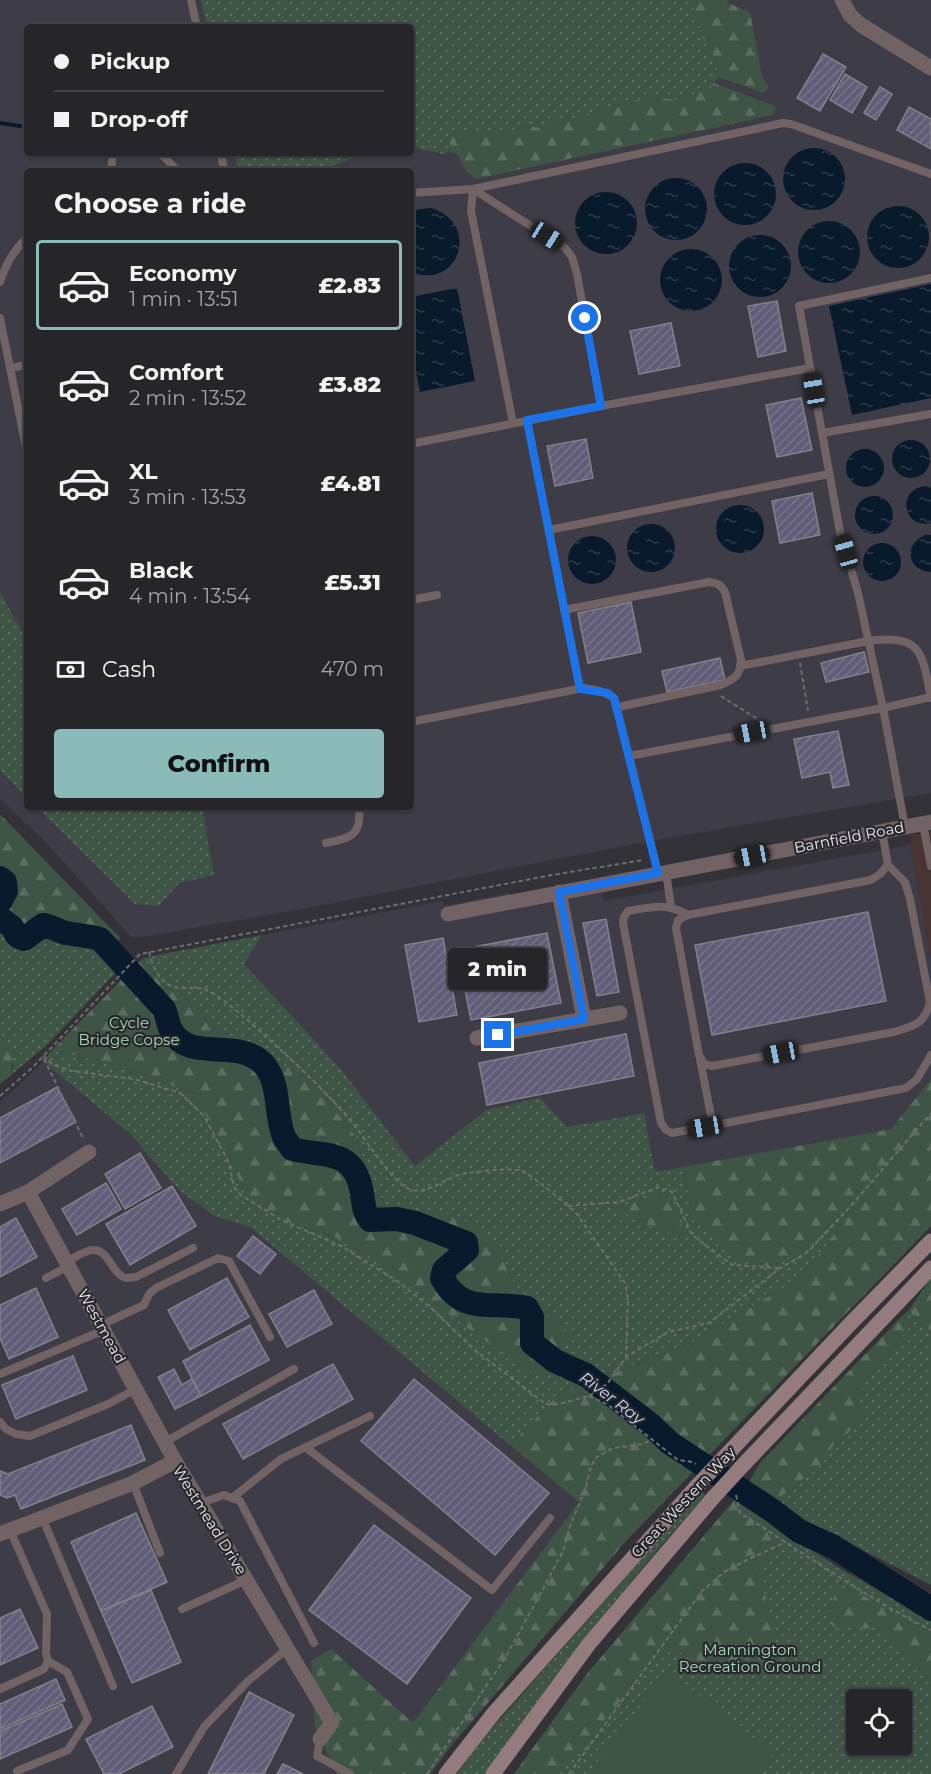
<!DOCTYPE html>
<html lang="en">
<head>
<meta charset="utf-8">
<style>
  body { margin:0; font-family:Montserrat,sans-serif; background:#323236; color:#f1f3f6; height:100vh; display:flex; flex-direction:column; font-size:22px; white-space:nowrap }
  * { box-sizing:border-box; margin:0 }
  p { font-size:20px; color:#a4a5a8 }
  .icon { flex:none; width:33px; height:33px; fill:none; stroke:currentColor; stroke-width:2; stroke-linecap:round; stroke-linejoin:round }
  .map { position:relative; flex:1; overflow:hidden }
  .drawer { position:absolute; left:24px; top:168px; width:390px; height:642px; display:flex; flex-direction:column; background:#26262a; border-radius:6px; box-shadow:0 2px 4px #0004,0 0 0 2px #424347 }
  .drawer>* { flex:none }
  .top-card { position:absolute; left:24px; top:24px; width:390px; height:132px; border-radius:6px; box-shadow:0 2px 4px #0004,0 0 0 2px #424347; display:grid; align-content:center; height:132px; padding:0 30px; background:#26262a }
  .fabs { position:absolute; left:846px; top:1689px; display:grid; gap:12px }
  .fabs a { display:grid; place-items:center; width:66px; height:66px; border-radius:6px; background:#26262a; box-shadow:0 2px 4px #0004,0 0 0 2px #424347; font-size:30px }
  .end { position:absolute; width:27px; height:27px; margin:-14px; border:8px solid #1a73e8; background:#fff; box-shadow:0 0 0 3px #fff }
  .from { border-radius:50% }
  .bubble { position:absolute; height:42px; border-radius:6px; background:#26262a; box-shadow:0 2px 4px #0004,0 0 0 2px #424347; font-size:20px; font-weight:800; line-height:42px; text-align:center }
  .car { position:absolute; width:18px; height:36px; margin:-18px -9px; border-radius:8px; box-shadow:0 0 4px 2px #0007; background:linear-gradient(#222 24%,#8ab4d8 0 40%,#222 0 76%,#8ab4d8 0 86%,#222 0) }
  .top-card b { display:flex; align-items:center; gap:21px; height:57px; font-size:22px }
  .top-card b+b { border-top:2px solid #424347 }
  .top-card i { width:15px; height:15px; background:#f1f3f6 }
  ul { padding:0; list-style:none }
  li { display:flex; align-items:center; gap:18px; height:90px; margin:0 12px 9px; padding:0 18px; border:3px solid transparent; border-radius:6px }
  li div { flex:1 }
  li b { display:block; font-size:22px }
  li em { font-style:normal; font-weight:800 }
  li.selected { border-color:#8bbbb9 }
  li>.icon { width:54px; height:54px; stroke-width:1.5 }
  h2 { padding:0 30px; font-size:27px; line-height:72px }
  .pay { display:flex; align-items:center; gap:15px; height:66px; padding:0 30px; font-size:22px }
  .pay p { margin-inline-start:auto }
  .primary-button { display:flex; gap:12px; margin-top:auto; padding:12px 30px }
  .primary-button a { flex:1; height:69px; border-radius:6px; background:#8bbbb9; color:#111; font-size:24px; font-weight:800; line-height:69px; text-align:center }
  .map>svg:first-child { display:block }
  .commercial { fill:#493434 }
  .built { fill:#3e3c47; fill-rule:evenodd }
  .grass { fill:url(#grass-dots); fill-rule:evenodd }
  .forest { fill:url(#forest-firs) }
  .garden { fill:#3e5545 }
  .water { fill:url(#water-ripples) }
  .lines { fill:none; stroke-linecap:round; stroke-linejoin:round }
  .stream { stroke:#091a2d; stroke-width:4 }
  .river { stroke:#091a2d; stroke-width:24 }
  .building { fill:url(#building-hatch); stroke:#828189; stroke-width:1.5 }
  .path { stroke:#6c6c71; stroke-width:2; stroke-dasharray:4.5 3; stroke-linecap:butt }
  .lane { stroke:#716263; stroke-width:8 }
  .street { stroke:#716263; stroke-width:15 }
  .secondary { stroke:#937b7e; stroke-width:15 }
  .secondary-bridge { stroke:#937b7e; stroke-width:15 }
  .route { stroke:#1a73e8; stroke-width:8 }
  .labels { text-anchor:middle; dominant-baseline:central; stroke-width:4.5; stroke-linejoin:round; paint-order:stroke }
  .street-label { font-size:15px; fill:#e9e9ed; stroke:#29282e }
  .park-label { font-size:15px; fill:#a6dbb8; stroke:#29282e }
  .water-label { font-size:16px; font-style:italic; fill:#c6ddf7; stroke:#29282e }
</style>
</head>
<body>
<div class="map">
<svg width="931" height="1774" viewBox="0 0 931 1774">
  <defs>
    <pattern id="grass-dots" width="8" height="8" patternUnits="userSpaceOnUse" patternTransform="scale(1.5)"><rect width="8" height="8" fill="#3e5545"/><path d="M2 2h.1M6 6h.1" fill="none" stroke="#5a6d60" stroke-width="1.8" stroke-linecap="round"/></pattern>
    <pattern id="forest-firs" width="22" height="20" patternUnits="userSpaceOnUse" patternTransform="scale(1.5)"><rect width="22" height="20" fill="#3e5545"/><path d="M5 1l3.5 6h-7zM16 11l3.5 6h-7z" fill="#5a6d60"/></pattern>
    <pattern id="water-ripples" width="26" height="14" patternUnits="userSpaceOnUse" patternTransform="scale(1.5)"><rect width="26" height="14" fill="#091a2d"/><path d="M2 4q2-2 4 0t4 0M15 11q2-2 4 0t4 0" fill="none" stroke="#2d3b4c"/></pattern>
    <pattern id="building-hatch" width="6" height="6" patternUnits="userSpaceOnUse" patternTransform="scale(1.5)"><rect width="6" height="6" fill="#625d79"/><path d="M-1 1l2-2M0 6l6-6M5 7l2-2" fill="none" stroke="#78748c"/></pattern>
  </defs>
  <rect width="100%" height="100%" fill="#333238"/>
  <!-- commercial -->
  <polygon class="commercial" points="931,832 931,960 910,845 912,835"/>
  <!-- built -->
  <g class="built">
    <path d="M0 0H931V793L645 842 286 912 143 937H131L43 839 0 799ZM27 27H411V153H27ZM27 171H411V807H27Z"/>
    <polygon points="910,845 931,960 931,1079 891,1129 655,1172 644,1113 566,1127 486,1110 415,1166 340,1068 244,964 262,935 443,901 444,906 509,893 513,908 602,892 604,901"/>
    <polygon points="43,1061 130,1134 216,1217 250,1227 579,1502 451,1746 430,1774 0,1774 0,1101 17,1087"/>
  </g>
  <!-- grass -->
  <g class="grass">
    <polygon points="201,0 691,0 704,40 717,62 718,77 711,89 679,100 657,98 633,100 590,113 576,121 558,118 546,128 522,126 513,130 486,135 471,133 459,129 451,134 449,152 444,154 411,147 411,27 207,27"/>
    <path d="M234 153H361C325 175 282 171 241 171L236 162Z"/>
    <polygon points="0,592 27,641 27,798 0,770"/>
    <polygon points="37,807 202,807 214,875 179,883 159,906 135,904"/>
    <path d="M0 922 8 929 15 939C36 945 30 934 45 928L57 935 94 941 103 946 122 966 46 1046 5 1080 14 1066 2 1037 0 1036Z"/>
    <polygon points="262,935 244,964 340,1068 415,1166 486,1110 540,1098 567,1127 644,1113 655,1172 682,1167 693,1213 853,1208 827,1244 798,1279 689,1344 559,1394 510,1445 250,1227 216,1217 181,1192 130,1134 43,1061 52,1050 116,1065 194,1094 224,1147 249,1201 281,1220 349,1242 426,1296 547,1314 516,1288 506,1265 379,1208 385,1202 374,1191 356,1137 312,1081 229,1035 142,959 157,955"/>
    <polygon points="908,1311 931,1331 931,1585 775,1505 783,1495 822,1464 832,1447 860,1422 862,1412 858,1402 858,1395 864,1383 913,1323 903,1315"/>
    <path d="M702 1491 705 1495C627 1584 553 1676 485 1774H456L486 1735Z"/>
    <path d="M735 1499 836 1566 931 1621V1774H514L587 1674ZM856 1700H902V1744H856Z"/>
  </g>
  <!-- forest -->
  <g class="forest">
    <polygon points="691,0 726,0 730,4 750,12 762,77 769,87 764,93 718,77 717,62 704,40"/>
    <polygon points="714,83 775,106 775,111 773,115 476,179 466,171 457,154 449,152 451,134 459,129 471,133 486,135 513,130 522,126 545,128 558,118 576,121 590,113 633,100 657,98 679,100 710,89"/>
    <polygon points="0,814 121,939 116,940 58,923 42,922 23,928 17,925 8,913 14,884 0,872"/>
    <polygon points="142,959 229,1035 312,1081 356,1137 374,1191 394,1212 452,1215 481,1228 501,1255 516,1288 571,1334 547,1374 526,1370 349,1242 281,1220 249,1201 224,1147 194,1094 116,1065 52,1050"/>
    <path d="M0 1036 13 1048C14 1062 13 1075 0 1084Z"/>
    <polygon points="931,1079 931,1226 626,1541 451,1746 430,1774 337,1774 315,1727 311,1661 331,1649 413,1723 579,1502 510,1445 559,1394 689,1344 798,1279 827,1244 851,1210 775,1268 734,1259 693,1213 682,1167 891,1129"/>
    <polygon points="669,1195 679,1222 686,1230 682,1237 659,1231 616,1209 650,1197"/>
    <polygon points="931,1278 931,1331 908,1311"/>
    <polygon points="903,1315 913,1323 864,1383 858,1395 858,1402 862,1412 860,1422 832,1447 822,1464 783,1495 775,1505 749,1488 750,1480 760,1463"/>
    <polygon points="735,1499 793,1538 758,1569 773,1626 773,1637 766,1647 728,1665 715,1666 694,1661 667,1645 592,1734 560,1774 514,1774 587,1674"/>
    <polygon points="843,1588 852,1589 885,1609 931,1633 931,1683 927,1681 921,1668 909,1657 894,1648 885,1637 880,1626 866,1629 854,1625 843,1630 833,1627 830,1616 835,1592"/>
  </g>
  <!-- garden -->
  <polygon class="garden" points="668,1671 773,1753 756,1774 587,1774"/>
  <!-- water -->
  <g class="water">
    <circle cx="814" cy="179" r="31"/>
    <circle cx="745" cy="194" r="31"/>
    <circle cx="676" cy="209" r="31"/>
    <circle cx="606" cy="223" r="31"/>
    <circle cx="898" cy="237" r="31"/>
    <path d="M431 208C482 224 458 291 411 272V212L420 209Z"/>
    <circle cx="829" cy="252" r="31"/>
    <circle cx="760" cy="266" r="31"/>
    <circle cx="691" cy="280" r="31"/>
    <polygon points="931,284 931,398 852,415 829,306"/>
    <polygon points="457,288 475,381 420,392 411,346 411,297"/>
    <circle cx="911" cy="459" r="19"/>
    <circle cx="865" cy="468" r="19"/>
    <path d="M926 486 931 488V523C902 529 896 489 926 486Z"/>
    <circle cx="874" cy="515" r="19"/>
    <circle cx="740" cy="529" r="24"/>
    <circle cx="651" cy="548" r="24"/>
    <path d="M925 535H931V572C907 571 903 544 925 535Z"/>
    <circle cx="592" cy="560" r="24"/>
    <circle cx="882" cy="562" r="19"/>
  </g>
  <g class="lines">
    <!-- stream -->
    <polyline class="stream" points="0,123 27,127"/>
    <!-- river -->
    <g class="river">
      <polyline points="0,878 5,882 6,891 0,902"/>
      <path d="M0 918 12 927 17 936 24 939 43 925C51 926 58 931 66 933 78 935 89 936 100 939L164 1009C167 1015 168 1025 171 1030 188 1062 232 1039 259 1060 282 1078 274 1113 284 1137 286 1141 290 1145 292 1149 323 1157 352 1148 361 1188 364 1200 362 1210 370 1220L397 1219 415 1223 466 1243 467 1250 444 1270 442 1278C464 1317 493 1300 527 1308L532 1317V1343L555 1361 586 1375 651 1425 670 1443 773 1511 799 1531 834 1547 931 1609"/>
    </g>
  </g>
  <!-- building -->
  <g class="building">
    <polygon points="823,54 846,67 820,111 797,98"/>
    <polygon points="845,74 867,87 852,113 830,100"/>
    <polygon points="880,87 892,94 876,120 864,113"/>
    <polygon points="909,107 931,119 931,149 897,130"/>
    <polygon points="777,301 786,351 758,357 748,306"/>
    <polygon points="671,323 680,366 639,374 630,331"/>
    <polygon points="801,398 812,450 777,457 766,405"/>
    <polygon points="586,439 593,478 555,486 547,446"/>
    <polygon points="812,493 820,535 780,543 772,501"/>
    <polygon points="631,602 641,652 588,663 578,613"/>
    <polygon points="864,652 869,672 826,682 821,663"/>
    <polygon points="720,658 725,680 667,692 662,671"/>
    <polygon points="838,731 849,785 833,788 830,772 802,778 794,739"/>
    <polygon points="868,912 886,1001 712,1035 695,945"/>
    <polygon points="606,919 619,992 597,996 583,923"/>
    <polygon points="547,933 561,1003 471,1020 457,950"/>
    <polygon points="443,938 457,1015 419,1022 405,945"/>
    <polygon points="626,1034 634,1076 487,1105 479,1063"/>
    <polygon points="57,1087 76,1122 0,1163 0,1118"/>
    <polygon points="140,1153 161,1188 125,1209 105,1174"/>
    <polygon points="106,1183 121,1209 77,1235 62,1209"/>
    <polygon points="172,1186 196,1226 130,1265 106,1224"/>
    <polygon points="16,1218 37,1257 0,1277 0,1227"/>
    <polygon points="253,1236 276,1254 260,1274 237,1256"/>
    <polygon points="227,1278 249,1317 190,1350 168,1310"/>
    <polygon points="36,1288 58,1337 9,1359 0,1338 0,1305"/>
    <polygon points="314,1290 332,1324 287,1347 269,1314"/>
    <polygon points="250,1325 269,1360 201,1396 183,1361"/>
    <polygon points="73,1356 87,1390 16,1419 2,1385"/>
    <polygon points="333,1364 353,1399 243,1459 223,1424"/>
    <polygon points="174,1369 182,1385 192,1379 201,1396 175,1409 158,1377"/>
    <polygon points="414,1379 549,1493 495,1555 361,1441"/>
    <polygon points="131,1425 145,1460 21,1509 15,1495 7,1498 0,1495 0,1471 8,1474"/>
    <polygon points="136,1513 167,1582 101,1611 71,1542"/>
    <polygon points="374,1525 471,1598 407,1684 309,1610"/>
    <polygon points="151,1590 181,1662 132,1683 101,1611"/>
    <polygon points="20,1609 38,1648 0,1665 0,1618"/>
    <polygon points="56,1679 65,1700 0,1729 0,1704"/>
    <polygon points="249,1692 294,1715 264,1774 208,1774"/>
    <polygon points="62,1704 72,1727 0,1759 0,1731"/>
    <polygon points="152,1706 173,1747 119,1774 104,1774 86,1739"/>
    <polygon points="283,1764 303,1774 277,1774"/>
  </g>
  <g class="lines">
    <!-- path -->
    <g class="path">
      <polyline points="800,663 808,711"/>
      <polyline points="721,696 759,720"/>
      <path d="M149 952C152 965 160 984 175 987 187 990 199 985 210 992 230 1003 247 1020 264 1035 295 1063 327 1092 354 1125 368 1142 389 1178 407 1188 424 1197 443 1180 458 1175 471 1172 510 1167 522 1171 535 1177 564 1203 576 1213L625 1283 628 1299 626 1356"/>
      <polyline points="43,1056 52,1064 71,1071 134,1079 180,1093 204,1116 229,1163 234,1187 241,1195 281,1220 341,1246 400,1283 432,1309 477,1352 546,1404 559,1404 589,1396 607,1384 626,1357 668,1332 709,1323 780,1268 808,1252 857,1199 931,1113"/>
      <polyline points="44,1059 84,1140"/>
      <polyline points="0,1096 33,1067 140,954 552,875 643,860"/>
      <polyline points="568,1206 619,1202 659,1187 672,1192 692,1235 732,1265 779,1268"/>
      <polyline points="589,1396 607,1404 678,1460 693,1462 696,1464"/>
      <path d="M736 1495 740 1513C803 1552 864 1597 931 1630"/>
      <polyline points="427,1774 505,1658 542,1591 563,1551 571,1523 585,1491 591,1466 597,1457 613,1448 643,1444 651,1440"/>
      <polyline points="569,1774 702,1591 724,1572 749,1559 786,1542"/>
    </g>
    <!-- lane -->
    <g class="lane">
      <polyline points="191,0 197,27"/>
      <polyline points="160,153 178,171"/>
      <polyline points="221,153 224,171"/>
      <polyline points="111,171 113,153"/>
      <polyline points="411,193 473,189 783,123 791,124 931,174"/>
      <path d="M0 282C6 264 13 251 27 238"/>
      <polyline points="0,318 27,452"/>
      <polyline points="10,368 27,365"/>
      <polyline points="527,420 580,689"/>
      <polyline points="513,423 471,211 473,189 565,248 572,257 577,274 601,406 810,368"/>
      <polyline points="822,433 931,414"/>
      <polyline points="411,444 601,406"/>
      <polyline points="549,530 829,474"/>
      <polyline points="411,600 437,595"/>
      <path d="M564 610 709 582C718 583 721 585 725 592L741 660C740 676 736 678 721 685L618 707"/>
      <path d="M740 666 868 641C922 634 922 652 931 698"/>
      <path d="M411 722 583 688C595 690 605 691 614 698L629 756 883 708 931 697"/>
      <polyline points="629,756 658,873"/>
      <polyline points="923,824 931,866"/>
      <polyline points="905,827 883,708 858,593 840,532 799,306 931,278"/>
      <path d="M882 831 888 865 905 882 910 899 930 1002C925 1024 914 1026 894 1032L712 1066 704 1064 699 1055 676 928 678 920 688 915 871 880 880 874 888 865"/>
      <path d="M326 843C350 838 362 836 359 807"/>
      <polyline points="666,872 671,907"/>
      <path d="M688 915C666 902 652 907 628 911L624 917 623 923 661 1123 666 1130 672 1133 721 1124"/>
      <polyline points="700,1059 711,1116 713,1119 721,1124 906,1088 917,1079 931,1055"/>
      <path d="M66 1262C74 1258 85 1250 93 1250 110 1250 111 1274 126 1278 129 1278 133 1277 136 1277L193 1248"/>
      <polyline points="46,1278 69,1266"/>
      <polyline points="101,1325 144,1305 149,1294 156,1288 218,1258 229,1261 270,1337"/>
      <polyline points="0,1374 104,1330"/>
      <polyline points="0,1422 6,1429 16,1434 30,1436 108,1404 136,1389"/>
      <polyline points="165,1442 294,1369"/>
      <polyline points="305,1447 492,1590 550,1518"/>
      <polyline points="133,1483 160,1553"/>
      <polyline points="232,1498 281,1459 370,1416"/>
      <polyline points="201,1503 224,1495 240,1501 314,1643"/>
      <polyline points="42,1517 113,1686"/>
      <polyline points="182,1609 246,1580"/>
      <polyline points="0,1689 44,1669 48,1661 46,1653 47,1614 10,1530"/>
      <polyline points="320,1739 317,1756 350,1774"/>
      <polyline points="17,1771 68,1750 88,1719 67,1672 48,1661"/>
      <polyline points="176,1774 204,1727 248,1681 287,1649"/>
    </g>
    <!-- street -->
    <g class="street">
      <polyline points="842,0 850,15 861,25 931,68"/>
      <polyline points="559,892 584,1019"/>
      <polyline points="448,914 931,822"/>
      <polyline points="477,1038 620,1013"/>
      <polyline points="28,1192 89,1152"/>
      <polyline points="0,1204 28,1192 175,1461"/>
      <polyline points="0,1534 133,1483 175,1461 332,1723 320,1739"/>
    </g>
    <!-- secondary -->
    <g class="secondary">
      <polyline points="732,1449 851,1323 931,1241"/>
      <polyline points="745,1463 931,1268"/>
      <polyline points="446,1774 493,1714 696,1487"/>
      <polyline points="493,1774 589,1644 712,1499"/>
    </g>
    <!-- secondary-bridge -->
    <g class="secondary-bridge">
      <polyline points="696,1487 732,1449"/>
      <polyline points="712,1499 745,1463"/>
    </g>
  </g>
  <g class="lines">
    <!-- route -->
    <polyline class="route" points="498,1035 584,1019 559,892 658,873 614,698 608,693 580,689 527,420 601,406 585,318"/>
  </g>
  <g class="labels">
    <!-- street labels -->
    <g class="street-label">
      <text transform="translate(849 837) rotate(-11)">Barnfield Road</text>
      <text transform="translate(102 1326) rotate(61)">Westmead</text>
      <text transform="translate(683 1502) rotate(-47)">Great Western Way</text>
      <text transform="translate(210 1520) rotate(58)">Westmead Drive</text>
    </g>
    <!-- park labels -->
    <g class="park-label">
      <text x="129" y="1022">Cycle<tspan x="129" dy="17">Bridge Copse</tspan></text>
      <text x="750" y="1649">Mannington<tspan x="750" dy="17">Recreation Ground</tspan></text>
    </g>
    <!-- water labels -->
    <g class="water-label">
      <text transform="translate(612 1398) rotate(37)">River Ray</text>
    </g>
  </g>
</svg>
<div class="fabs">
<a><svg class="icon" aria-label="locate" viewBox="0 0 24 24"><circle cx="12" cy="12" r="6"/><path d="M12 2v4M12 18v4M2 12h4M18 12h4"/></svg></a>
</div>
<i class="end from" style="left:585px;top:318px"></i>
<i class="end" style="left:498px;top:1035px"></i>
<div class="bubble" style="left:448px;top:948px;width:99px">2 min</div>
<i class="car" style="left:547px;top:236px;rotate:122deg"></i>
<i class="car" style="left:814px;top:390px;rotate:350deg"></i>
<i class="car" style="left:846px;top:552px;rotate:344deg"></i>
<i class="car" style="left:752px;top:732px;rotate:259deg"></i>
<i class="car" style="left:752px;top:856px;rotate:259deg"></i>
<i class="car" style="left:781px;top:1053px;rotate:259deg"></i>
<i class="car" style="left:705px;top:1127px;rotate:260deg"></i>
<div class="top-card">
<b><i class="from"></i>Pickup</b>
<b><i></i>Drop-off</b>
</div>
<section class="drawer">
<h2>Choose a ride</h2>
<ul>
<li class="selected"><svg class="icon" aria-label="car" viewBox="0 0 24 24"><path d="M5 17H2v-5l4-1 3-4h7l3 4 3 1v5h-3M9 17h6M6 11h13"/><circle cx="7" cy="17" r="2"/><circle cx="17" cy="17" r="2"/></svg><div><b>Economy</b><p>1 min · 13:51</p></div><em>£2.83</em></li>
<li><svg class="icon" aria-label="car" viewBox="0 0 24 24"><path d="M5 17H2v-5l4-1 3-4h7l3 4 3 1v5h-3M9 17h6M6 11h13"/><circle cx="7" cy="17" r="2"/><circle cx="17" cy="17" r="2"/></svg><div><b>Comfort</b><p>2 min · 13:52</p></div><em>£3.82</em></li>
<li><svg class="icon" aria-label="car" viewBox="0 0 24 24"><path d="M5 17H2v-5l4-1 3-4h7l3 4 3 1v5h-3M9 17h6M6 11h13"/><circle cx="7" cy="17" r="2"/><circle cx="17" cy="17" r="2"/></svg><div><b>XL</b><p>3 min · 13:53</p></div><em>£4.81</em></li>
<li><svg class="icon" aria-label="car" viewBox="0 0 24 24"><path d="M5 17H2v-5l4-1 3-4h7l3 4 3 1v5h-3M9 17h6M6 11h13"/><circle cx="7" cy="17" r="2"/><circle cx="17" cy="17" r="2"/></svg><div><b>Black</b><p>4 min · 13:54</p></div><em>£5.31</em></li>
</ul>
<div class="pay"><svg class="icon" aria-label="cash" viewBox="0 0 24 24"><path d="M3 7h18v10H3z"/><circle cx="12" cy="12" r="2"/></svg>Cash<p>470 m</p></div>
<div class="primary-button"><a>Confirm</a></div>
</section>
</div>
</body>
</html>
